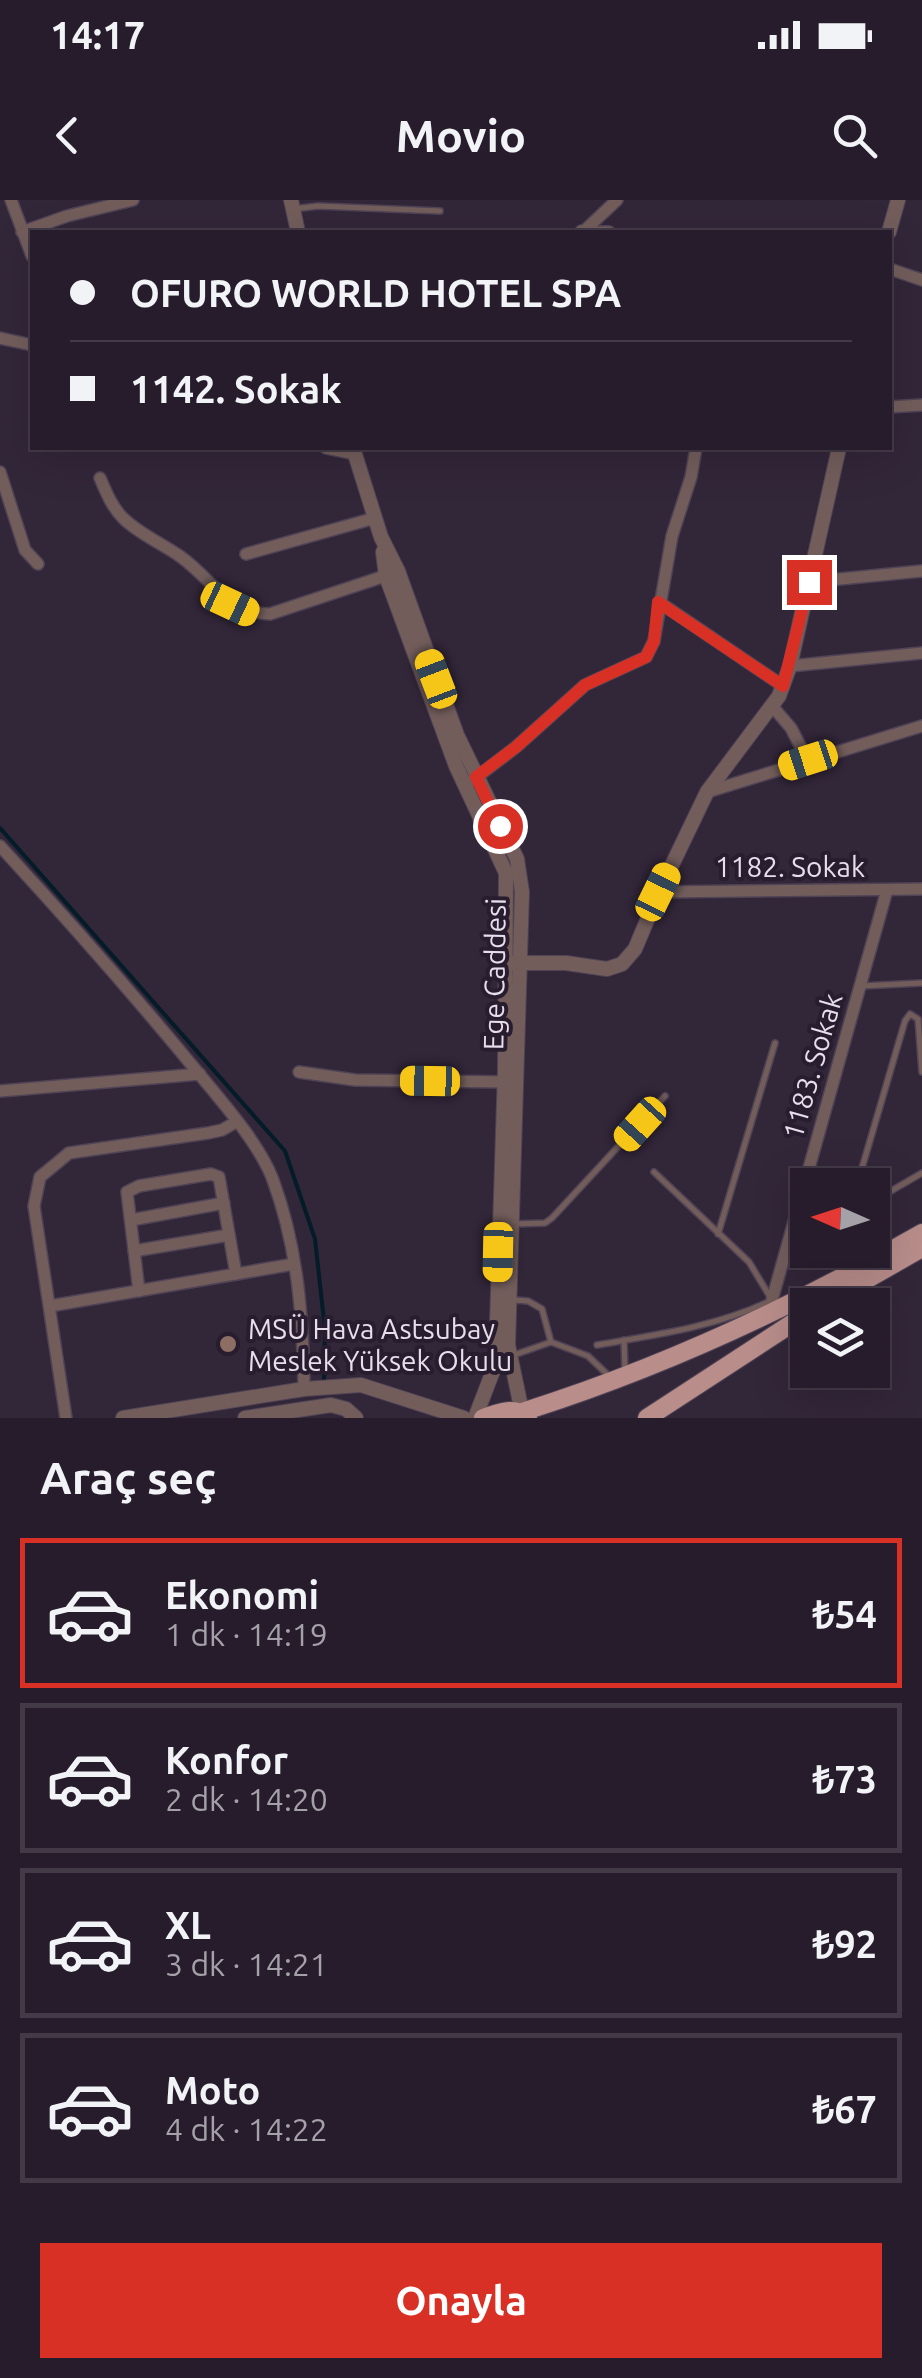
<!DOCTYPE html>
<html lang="tr">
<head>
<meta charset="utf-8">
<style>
  body { margin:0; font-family:Ubuntu,sans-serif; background:#2e2533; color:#f1f3f6; height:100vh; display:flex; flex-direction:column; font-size:38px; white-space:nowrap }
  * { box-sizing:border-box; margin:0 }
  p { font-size:32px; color:#a4a1a9 }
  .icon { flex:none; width:55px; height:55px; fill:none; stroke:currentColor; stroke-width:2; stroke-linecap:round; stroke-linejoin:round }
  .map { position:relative; height:1218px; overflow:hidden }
  .details { display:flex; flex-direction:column; background:#261c2b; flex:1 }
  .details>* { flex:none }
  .banner { position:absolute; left:30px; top:30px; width:862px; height:220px; border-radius:0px; box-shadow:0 10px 40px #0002,0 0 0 2px #423a47; display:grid; align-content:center; height:220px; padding:0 40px; background:#261c2b }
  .needle { width:65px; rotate:273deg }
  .fabs { position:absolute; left:790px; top:968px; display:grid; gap:20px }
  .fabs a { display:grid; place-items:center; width:100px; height:100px; border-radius:0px; background:#261c2b; box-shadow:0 10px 40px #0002,0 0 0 2px #423a47; font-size:50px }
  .end { position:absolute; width:45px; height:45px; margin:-22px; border:12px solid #d93025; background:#fff; box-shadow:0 0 0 5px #fff }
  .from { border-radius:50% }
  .car { position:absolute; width:30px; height:60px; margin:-30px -15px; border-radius:12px; box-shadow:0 0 8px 2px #0007; background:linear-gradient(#f5c518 24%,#345 0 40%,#f5c518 0 76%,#345 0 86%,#f5c518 0) }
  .banner b { display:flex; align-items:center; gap:35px; height:95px; font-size:38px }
  .banner b+b { border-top:2px solid #423a47 }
  .banner i { width:25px; height:25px; background:#f1f3f6 }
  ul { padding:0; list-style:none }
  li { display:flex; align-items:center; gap:30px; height:150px; margin:0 20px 15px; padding:0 20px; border:5px solid #423a47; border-radius:0px }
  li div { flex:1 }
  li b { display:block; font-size:38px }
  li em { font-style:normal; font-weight:700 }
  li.active { border-color:#d93025 }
  li>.icon { width:90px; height:90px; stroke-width:1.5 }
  h2 { padding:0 40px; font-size:45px; line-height:120px }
  .cta { display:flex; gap:20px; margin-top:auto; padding:20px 40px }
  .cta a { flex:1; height:115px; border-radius:0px; background:#d93025; color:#fff; font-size:40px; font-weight:700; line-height:115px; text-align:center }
  .status { display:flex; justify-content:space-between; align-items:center; height:70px; padding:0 50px; background:#261c2b; direction:ltr }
  .status svg { height:28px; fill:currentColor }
  header { display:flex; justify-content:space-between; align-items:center; height:130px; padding:0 40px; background:#261c2b; font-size:45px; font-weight:700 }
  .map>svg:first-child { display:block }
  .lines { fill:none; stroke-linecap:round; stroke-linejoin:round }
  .stream { stroke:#041c28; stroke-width:4 }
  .service-casing { stroke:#4f4355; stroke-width:8 }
  .minor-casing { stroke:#4f4355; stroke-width:14 }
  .tertiary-casing { stroke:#4f4355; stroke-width:16 }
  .primary-casing { stroke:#4f4355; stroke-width:20 }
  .service { stroke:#725d5b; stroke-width:5 }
  .minor { stroke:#725d5b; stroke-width:11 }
  .tertiary { stroke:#725d5b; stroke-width:14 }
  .primary { stroke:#b88d8a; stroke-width:18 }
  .route { stroke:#d93025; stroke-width:12 }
  .education-dot { fill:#8d6e63; stroke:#281c2f; stroke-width:4 }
  .labels { text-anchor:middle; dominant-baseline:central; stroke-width:8; stroke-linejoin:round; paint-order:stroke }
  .street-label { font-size:28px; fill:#e6deeb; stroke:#281c2f }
  .poi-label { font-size:28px; fill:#e6deeb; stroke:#281c2f; text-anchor:start }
</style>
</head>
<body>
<div class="status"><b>14:17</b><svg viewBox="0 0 49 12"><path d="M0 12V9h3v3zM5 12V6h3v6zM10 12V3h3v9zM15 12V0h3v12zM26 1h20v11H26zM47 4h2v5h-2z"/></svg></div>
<header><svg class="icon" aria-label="back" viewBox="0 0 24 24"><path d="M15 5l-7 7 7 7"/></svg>Movio<svg class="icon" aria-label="search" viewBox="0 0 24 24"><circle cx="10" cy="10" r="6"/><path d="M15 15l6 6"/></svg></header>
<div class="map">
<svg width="922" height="1218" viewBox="0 0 922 1218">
  <rect width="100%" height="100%" fill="#322639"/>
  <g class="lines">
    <!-- stream -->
    <polyline class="stream" points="0,628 285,951 315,1039 325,1130 324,1182"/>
    <defs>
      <g id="service">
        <polyline points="293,9 318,6 440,11"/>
        <polyline points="861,786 922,783"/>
        <polyline points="857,985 905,821 910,814 918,819 922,872"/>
        <polyline points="872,1002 922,973"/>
        <polyline points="513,1024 545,1023 552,1018 665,896"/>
        <polyline points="718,1034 775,843"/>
        <polyline points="514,1100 528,1101 542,1109 551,1142 514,1155"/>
        <polyline points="624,1140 625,1172"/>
        <polyline points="551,1142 588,1156 609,1176"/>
        <path d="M597 1145C655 1135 720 1126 772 1100L749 1062 654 972"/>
      </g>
      <g id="minor">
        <polyline points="11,0 32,56"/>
        <polyline points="22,32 67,16 133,0"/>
        <polyline points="583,32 617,0"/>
        <polyline points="583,32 609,32"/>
        <polyline points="890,69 922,80"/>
        <polyline points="0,138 32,145"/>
        <polyline points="890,207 922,205"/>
        <polyline points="326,248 355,254"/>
        <polyline points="0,272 25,350 38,364"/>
        <path d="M100 278C106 292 112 307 123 318 139 334 163 344 181 357 213 380 227 413 270 414L394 373"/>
        <polyline points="246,354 375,318"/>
        <polyline points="809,382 922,371"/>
        <polyline points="659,402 783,486"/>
        <polyline points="790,466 922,453"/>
        <polyline points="772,506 791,528 808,561"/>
        <polyline points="473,580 516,547 585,485 646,457 654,441 672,336 691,277 696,248"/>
        <polyline points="707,592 922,526"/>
        <path d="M0 646C69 721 135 796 200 875 224 904 260 945 273 980 298 1048 303 1118 304 1189"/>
        <polyline points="659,692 922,689"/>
        <polyline points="299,872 355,880 505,882"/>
        <polyline points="0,891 200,874"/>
        <polyline points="131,1020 224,1003"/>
        <polyline points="134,1051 229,1035"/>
        <polyline points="139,1091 127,992 139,986 211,974 219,977 236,1074"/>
        <polyline points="50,1106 294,1064"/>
        <polyline points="775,1113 772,1100 887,690"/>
        <polyline points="66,1218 34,1006 40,977 69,953 208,933 222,930 236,922"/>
      </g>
      <g id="tertiary">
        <polyline points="291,0 298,32"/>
        <polyline points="582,32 583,32"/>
        <polyline points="889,32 898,0"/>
        <polyline points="353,248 381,337 398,371 457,535 517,659 522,692 508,1145 522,1212"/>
        <polyline points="383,352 386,376 456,566 506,673 505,869 496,1155 493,1171 475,1218"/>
        <polyline points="511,763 566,763 607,769 622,764 635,749 659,692 707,592 779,496 790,466 839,248"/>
        <polyline points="123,1218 304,1189 361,1185 464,1218"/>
        <polyline points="245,1218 331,1205 346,1209 356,1218"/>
      </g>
      <g id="primary">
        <polyline points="822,1105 922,1048"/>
        <path d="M522 1212C662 1168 795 1106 922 1033"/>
        <path d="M483 1218C499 1213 514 1205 528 1218"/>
        <polyline points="647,1218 808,1113"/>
      </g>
    </defs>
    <!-- service casing -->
    <use href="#service" class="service-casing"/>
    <!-- minor casing -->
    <use href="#minor" class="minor-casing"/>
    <!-- tertiary casing -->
    <use href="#tertiary" class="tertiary-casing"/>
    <!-- primary casing -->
    <use href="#primary" class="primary-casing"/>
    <!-- service -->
    <use href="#service" class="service"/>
    <!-- minor -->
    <use href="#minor" class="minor"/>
    <!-- tertiary -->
    <use href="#tertiary" class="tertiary"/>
    <!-- primary -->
    <use href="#primary" class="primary"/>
  </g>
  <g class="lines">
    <!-- route -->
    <polyline class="route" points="500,626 476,577 516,547 585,485 646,457 654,441 658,402 783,486 809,382"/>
  </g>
  <!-- markers -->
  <circle class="education-dot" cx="228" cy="1144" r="10"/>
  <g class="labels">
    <!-- street labels -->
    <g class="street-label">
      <text x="790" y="666">1182. Sokak</text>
      <text transform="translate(494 774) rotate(-89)">Ege Caddesi</text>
      <text transform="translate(812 866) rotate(-74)">1183. Sokak</text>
    </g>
    <!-- poi labels -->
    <g class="poi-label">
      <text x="248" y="1128">MSÜ Hava Astsubay<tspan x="248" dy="32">Meslek Yüksek Okulu</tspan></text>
    </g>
  </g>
</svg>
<div class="fabs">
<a><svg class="needle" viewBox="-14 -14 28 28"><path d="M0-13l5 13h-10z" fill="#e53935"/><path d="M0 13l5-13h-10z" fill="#a4a1a9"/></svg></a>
<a><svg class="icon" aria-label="layers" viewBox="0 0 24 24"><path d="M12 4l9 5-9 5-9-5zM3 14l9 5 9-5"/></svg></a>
</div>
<i class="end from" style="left:500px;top:626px"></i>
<i class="end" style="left:809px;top:382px"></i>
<i class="car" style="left:230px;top:404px;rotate:115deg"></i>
<i class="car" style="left:436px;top:479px;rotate:339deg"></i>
<i class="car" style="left:808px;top:560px;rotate:252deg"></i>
<i class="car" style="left:658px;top:692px;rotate:26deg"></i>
<i class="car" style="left:430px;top:881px;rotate:271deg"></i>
<i class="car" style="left:640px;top:924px;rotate:222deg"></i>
<i class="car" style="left:498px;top:1052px;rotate:181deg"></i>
<div class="banner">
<b><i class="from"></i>OFURO WORLD HOTEL SPA</b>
<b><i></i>1142. Sokak</b>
</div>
</div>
<section class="details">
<h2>Araç seç</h2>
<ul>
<li class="active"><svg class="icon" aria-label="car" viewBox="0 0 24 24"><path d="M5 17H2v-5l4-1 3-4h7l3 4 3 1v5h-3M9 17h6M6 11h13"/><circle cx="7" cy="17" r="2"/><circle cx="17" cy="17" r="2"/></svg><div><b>Ekonomi</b><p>1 dk · 14:19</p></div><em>₺54</em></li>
<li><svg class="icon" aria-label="car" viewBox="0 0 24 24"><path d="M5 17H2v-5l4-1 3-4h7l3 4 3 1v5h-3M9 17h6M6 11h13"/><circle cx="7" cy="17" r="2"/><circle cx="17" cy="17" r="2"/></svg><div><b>Konfor</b><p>2 dk · 14:20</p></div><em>₺73</em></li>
<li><svg class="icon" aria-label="car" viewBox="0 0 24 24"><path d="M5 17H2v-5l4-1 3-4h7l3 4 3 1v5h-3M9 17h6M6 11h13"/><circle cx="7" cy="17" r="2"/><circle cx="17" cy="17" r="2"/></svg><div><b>XL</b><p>3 dk · 14:21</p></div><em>₺92</em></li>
<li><svg class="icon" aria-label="car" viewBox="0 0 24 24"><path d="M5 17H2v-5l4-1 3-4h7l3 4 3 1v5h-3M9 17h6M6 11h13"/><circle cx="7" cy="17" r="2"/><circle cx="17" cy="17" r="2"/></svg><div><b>Moto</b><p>4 dk · 14:22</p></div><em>₺67</em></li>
</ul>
<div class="cta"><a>Onayla</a></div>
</section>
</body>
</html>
